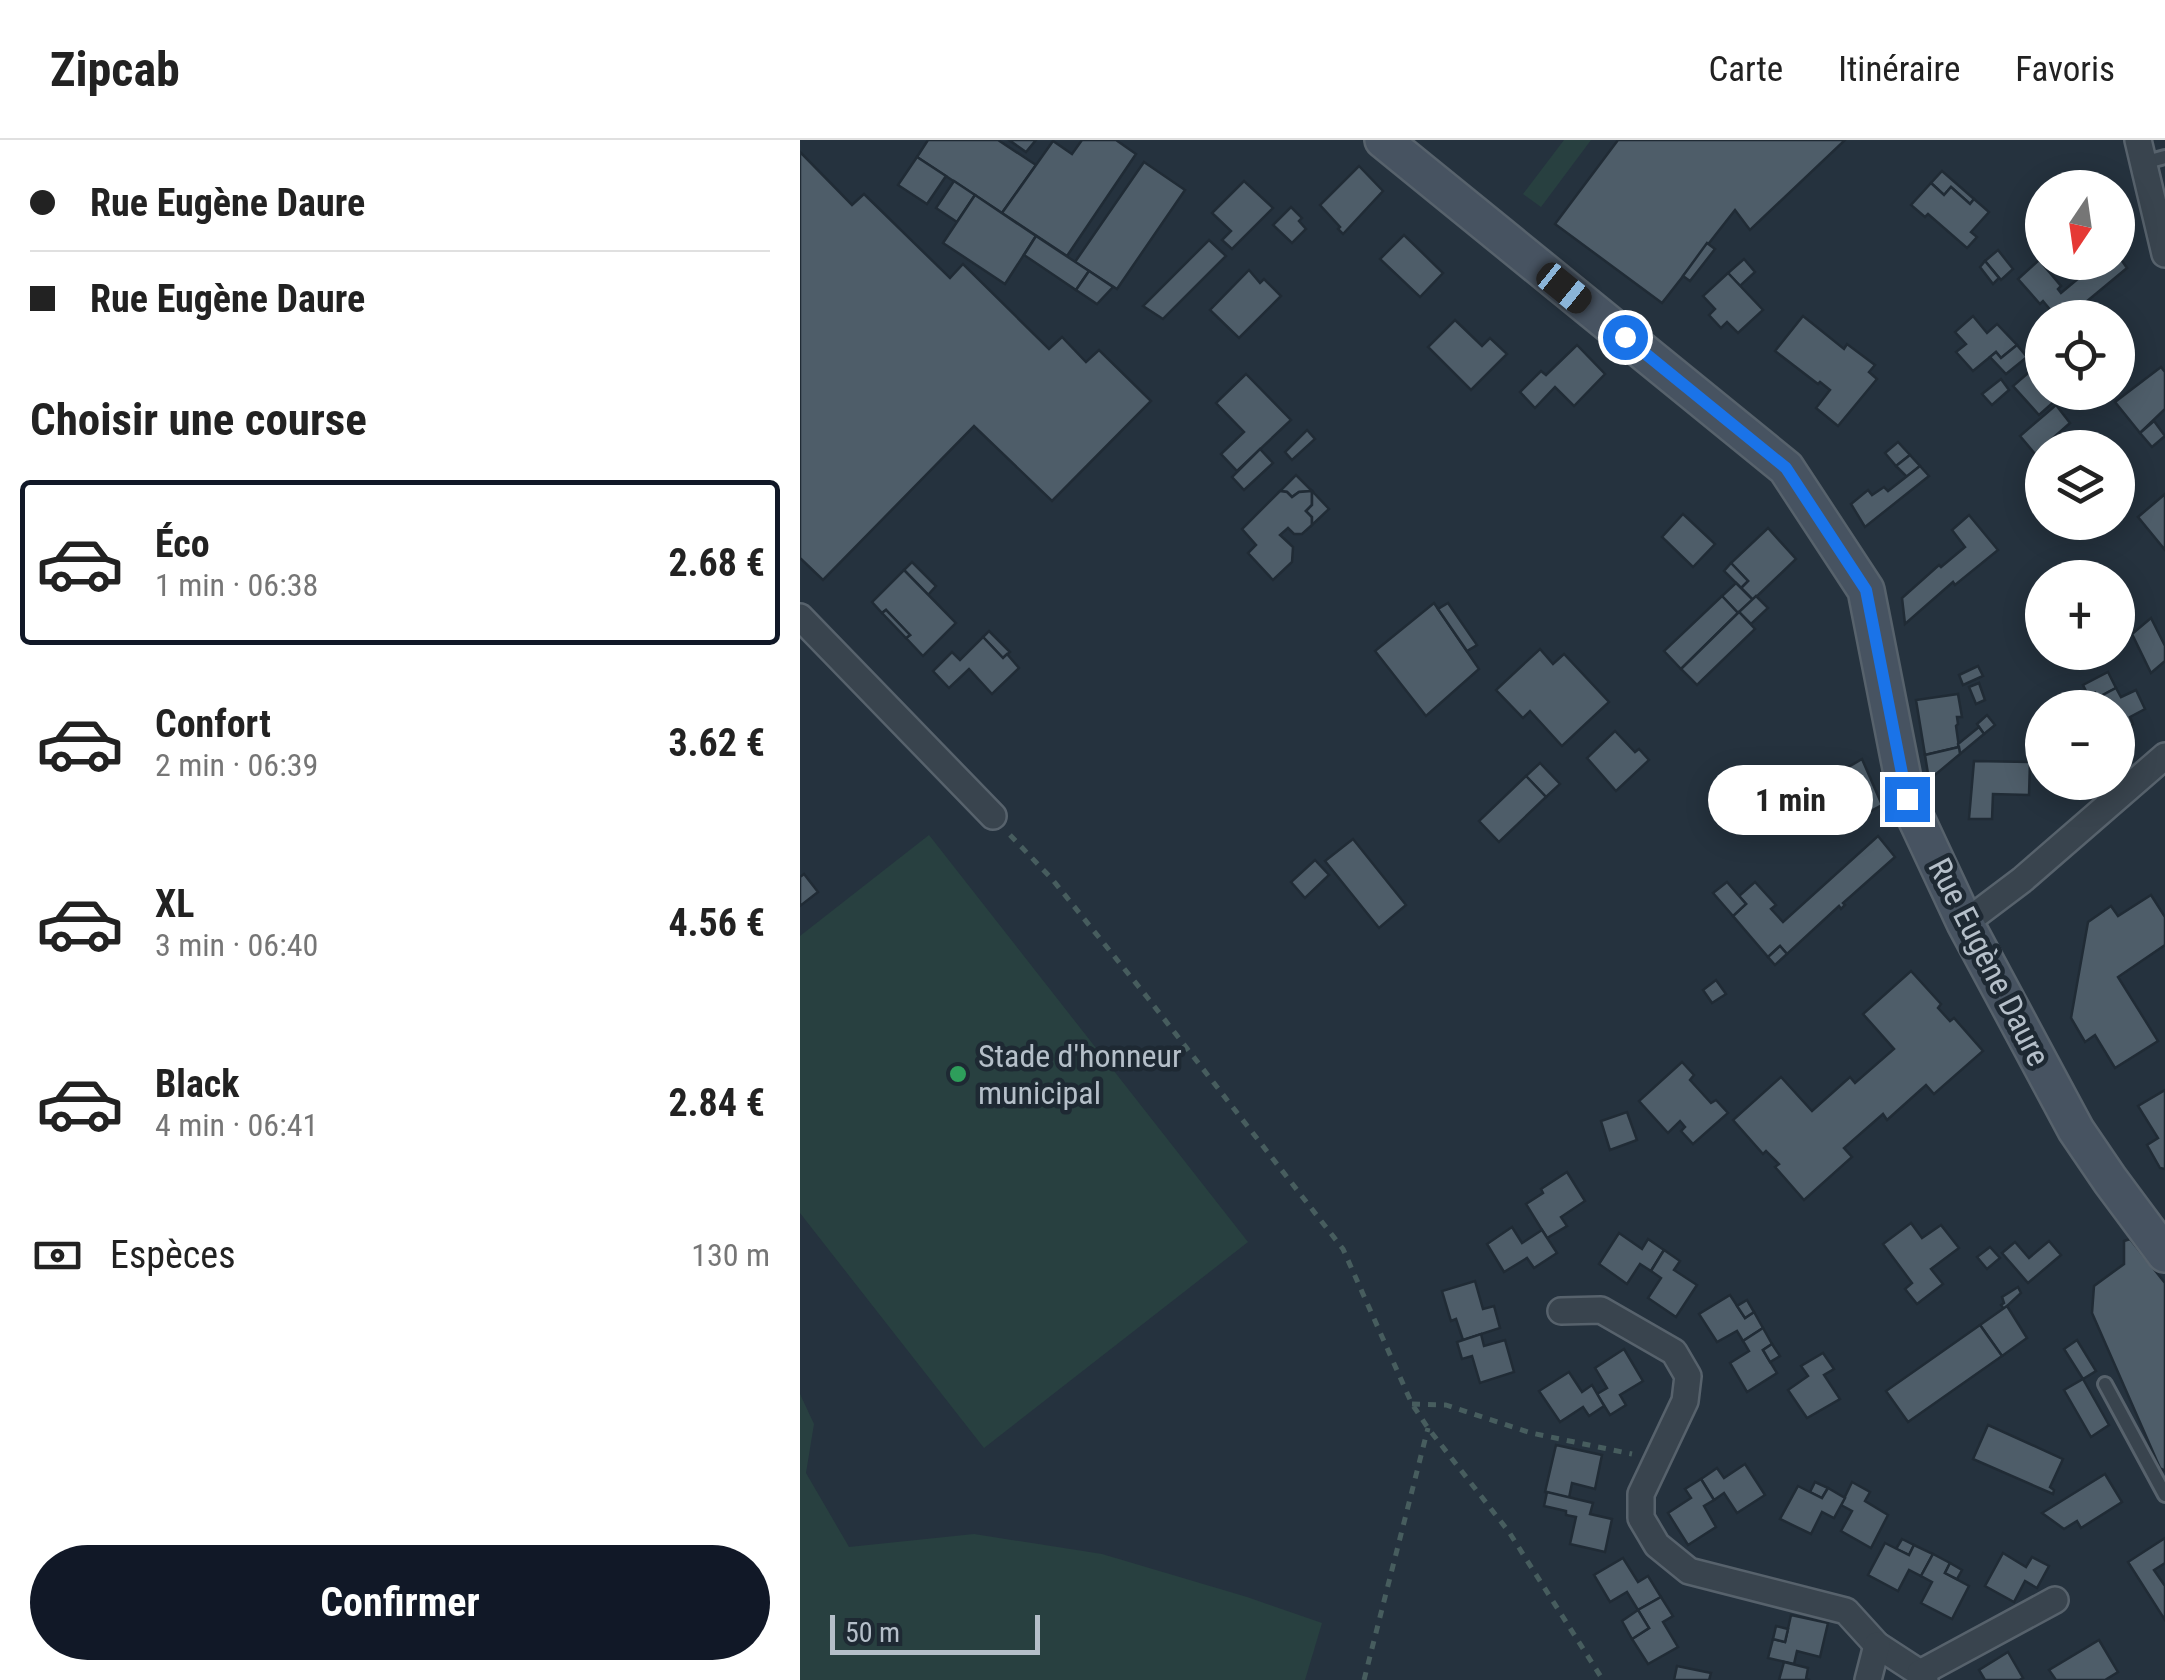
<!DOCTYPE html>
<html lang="fr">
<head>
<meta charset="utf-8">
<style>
  body { margin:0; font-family:"Roboto Condensed",sans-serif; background:#f6f6f6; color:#222; height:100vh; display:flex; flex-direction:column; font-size:38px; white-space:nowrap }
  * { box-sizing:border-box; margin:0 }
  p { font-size:32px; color:#767676 }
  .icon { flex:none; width:55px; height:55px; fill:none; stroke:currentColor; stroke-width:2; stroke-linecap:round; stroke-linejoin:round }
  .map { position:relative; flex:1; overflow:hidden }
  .sheet { display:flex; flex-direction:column; background:#fff; width:800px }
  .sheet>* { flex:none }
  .top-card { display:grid; align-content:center; height:220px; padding:0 30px; background:#fff }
  .needle { width:65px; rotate:193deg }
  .buttons { position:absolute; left:1225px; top:30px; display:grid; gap:20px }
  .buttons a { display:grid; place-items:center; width:110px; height:110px; border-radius:50%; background:#fff; box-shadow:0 5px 25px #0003; font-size:50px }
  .scale { position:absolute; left:30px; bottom:25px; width:210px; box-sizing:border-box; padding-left:10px; border:5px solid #b5bfc9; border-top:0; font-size:28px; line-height:35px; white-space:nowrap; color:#b5bfc9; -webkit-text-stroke:8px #1e2933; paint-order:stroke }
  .end { position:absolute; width:45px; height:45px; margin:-22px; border:12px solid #1a73e8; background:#fff; box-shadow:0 0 0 5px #fff }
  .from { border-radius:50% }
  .bubble { position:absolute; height:70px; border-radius:35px; background:#fff; box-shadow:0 5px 25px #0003; font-size:32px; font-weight:700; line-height:70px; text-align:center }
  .car { position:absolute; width:30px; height:60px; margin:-30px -15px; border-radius:12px; box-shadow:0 0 8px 2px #0007; background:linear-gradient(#222 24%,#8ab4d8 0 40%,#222 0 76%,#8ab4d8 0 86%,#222 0) }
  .top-card b { display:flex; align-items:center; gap:35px; height:95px; font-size:38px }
  .top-card b+b { border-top:2px solid #e0e0e0 }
  .top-card i { width:25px; height:25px; background:#222 }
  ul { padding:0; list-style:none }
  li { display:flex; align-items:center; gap:30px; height:165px; margin:0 20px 15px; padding:0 10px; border:5px solid transparent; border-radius:10px }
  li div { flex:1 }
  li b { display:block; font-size:38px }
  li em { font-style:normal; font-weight:700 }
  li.selected { border-color:#111827 }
  li>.icon { width:90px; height:90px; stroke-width:1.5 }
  h2 { padding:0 30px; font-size:45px; line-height:120px }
  .pay { display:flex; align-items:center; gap:25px; height:110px; padding:0 30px; font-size:38px }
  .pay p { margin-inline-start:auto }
  .cta { display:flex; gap:20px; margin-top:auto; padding:20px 30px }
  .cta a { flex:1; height:115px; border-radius:60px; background:#111827; color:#fff; font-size:40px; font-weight:700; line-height:115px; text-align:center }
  header { display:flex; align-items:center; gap:60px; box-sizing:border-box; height:140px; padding:0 50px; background:#fff; border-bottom:2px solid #e0e0e0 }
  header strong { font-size:48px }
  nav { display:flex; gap:55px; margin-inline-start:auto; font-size:35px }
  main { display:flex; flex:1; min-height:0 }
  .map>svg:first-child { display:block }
  .green { fill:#284040 }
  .building { fill:#4e5d69; stroke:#202b35; stroke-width:2.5 }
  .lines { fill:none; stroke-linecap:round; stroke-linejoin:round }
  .lane-casing { stroke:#57626c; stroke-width:18 }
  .street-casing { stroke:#57626c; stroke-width:30 }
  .secondary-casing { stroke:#57626c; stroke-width:40 }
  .path { stroke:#475d5e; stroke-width:5; stroke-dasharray:8 8; stroke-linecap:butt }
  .lane { stroke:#39444e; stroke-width:12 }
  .street { stroke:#39444e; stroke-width:25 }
  .secondary { stroke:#475361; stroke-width:35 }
  .route { stroke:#1a73e8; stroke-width:12 }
  .leisure-dot { fill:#2e9e5b; stroke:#1e2933; stroke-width:4 }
  .labels { text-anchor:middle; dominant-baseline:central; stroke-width:9; stroke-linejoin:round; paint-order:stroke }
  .street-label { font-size:32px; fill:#b5bfc9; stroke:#1e2933 }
  .poi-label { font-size:32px; fill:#b5bfc9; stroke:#1e2933; text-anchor:start }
</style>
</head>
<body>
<header>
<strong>Zipcab</strong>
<nav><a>Carte</a><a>Itinéraire</a><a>Favoris</a></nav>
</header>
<main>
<section class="sheet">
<div class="top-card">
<b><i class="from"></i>Rue Eugène Daure</b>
<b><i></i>Rue Eugène Daure</b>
</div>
<h2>Choisir une course</h2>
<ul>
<li class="selected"><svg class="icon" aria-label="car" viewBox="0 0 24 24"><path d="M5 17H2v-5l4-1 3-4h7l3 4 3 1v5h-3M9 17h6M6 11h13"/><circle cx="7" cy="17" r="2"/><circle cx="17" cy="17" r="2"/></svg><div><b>Éco</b><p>1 min · 06:38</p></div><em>2.68 €</em></li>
<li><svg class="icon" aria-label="car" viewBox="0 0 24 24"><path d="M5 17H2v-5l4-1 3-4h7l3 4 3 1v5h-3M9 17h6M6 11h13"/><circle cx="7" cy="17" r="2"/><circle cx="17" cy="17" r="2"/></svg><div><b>Confort</b><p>2 min · 06:39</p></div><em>3.62 €</em></li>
<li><svg class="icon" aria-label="car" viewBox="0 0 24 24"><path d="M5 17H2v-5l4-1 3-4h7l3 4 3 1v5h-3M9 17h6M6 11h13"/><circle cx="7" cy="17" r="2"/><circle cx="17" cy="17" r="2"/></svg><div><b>XL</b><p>3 min · 06:40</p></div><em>4.56 €</em></li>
<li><svg class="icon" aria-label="car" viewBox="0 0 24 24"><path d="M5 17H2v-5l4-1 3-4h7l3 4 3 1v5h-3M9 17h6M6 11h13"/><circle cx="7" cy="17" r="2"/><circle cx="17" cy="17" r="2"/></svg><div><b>Black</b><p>4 min · 06:41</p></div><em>2.84 €</em></li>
</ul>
<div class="pay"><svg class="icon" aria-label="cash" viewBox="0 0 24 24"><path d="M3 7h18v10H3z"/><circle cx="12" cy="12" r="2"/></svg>Espèces<p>130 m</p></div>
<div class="cta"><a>Confirmer</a></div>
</section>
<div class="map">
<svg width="1365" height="1540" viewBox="0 0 1365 1540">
  <rect width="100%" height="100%" fill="#25323e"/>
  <!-- green -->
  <g class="green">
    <polygon points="764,0 791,0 741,67 723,54"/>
    <polygon points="129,695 448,1102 184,1308 0,1073 0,796"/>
    <polygon points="0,1254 14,1284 6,1333 49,1407 174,1394 302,1414 447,1457 522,1483 505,1540 0,1540"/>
  </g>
  <!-- building -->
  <g class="building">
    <polygon points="128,0 198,0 236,25 202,73 117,17"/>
    <polygon points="209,0 236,0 226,12"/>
    <polygon points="282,0 316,0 336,14 267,116 202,73 253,1 272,14"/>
    <polygon points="818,0 1045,0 950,90 935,70 862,163 755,84"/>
    <polygon points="0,12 52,65 64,54 150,138 163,124 249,209 262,197 286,222 299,210 351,261 252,361 174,286 23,440 0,418"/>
    <polygon points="117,17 146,36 127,64 98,45"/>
    <polygon points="344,22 385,50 317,149 275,122"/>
    <polygon points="559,26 583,51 543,94 538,89 540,87 520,65"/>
    <polygon points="1142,31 1174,59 1170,64 1151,47 1144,55 1131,43"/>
    <polygon points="154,41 175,55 157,82 136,68"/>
    <polygon points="444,41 473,68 432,109 422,100 431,91 412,73"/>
    <polygon points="1131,43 1144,55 1151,47 1170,64 1174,59 1189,72 1171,92 1177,97 1167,108 1128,74 1125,77 1111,65"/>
    <polygon points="175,55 236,96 205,144 143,103"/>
    <polygon points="491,67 502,78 499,81 506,89 492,103 473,85"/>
    <polygon points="604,95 643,133 620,157 580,119"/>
    <polygon points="236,96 289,131 276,150 224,115"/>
    <polygon points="409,100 426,116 363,179 343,166"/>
    <polygon points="907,103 915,109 890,141 883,136"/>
    <polygon points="1198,110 1213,129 1201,140 1185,121"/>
    <polygon points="1318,115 1327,128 1274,172 1277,176 1275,178 1257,178 1243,161 1240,164 1218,139 1239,120 1261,146 1258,149 1261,153 1298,122 1318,122"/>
    <polygon points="944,119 955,132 940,146 928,133"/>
    <polygon points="1185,121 1199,138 1193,144 1180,127"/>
    <polygon points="449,130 460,143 464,139 481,156 439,198 410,170"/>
    <polygon points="289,131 313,147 297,164 276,150"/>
    <polygon points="928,133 963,170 938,193 927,182 921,188 909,175 915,169 903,156"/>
    <polygon points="1003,176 1044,209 1047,204 1075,225 1069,232 1077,239 1038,286 1016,268 1030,250 1020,242 1018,244 975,211"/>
    <polygon points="1173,176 1187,193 1197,184 1217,205 1201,218 1196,212 1173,231 1156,212 1166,204 1155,192"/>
    <polygon points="655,180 682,206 690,198 707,214 671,250 628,207"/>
    <polygon points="777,205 805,234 774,266 755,247 735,268 720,252 741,231 746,235"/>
    <polygon points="1217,205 1227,217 1206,234 1190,217 1196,212 1201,218"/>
    <polygon points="1242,221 1242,252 1265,252 1239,275 1213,246"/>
    <polygon points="1361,227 1365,232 1365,269 1340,293 1315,262"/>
    <polygon points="446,234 491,280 437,331 421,314 444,292 416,263"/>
    <polygon points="1201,239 1209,250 1192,265 1182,254"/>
    <polygon points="1256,265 1270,283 1235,314 1220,296"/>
    <polygon points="1354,281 1365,296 1352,307 1340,293"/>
    <polygon points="507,290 515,299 492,320 485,312"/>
    <polygon points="1098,302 1110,315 1096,326 1085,313"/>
    <polygon points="460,309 473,323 444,350 432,337"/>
    <polygon points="1110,315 1120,326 1107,337 1096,326"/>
    <polygon points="1120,326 1129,336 1065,387 1051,364 1068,350 1072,355 1084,347 1088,351"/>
    <polygon points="496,335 512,351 499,352 492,357 487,352 480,351"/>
    <polygon points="480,351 487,352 492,357 499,352 512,351 512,365 506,371 512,377 512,385 502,394 494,394 488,388 480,395 493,407 492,422 473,440 448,413 456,405 442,389"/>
    <polygon points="512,351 529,369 512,385 512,377 506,371 512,365"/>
    <polygon points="1365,354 1365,410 1338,377"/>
    <polygon points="883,374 915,404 893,427 862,397"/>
    <polygon points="1169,375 1198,410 1155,445 1153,442 1105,484 1102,458 1139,425 1141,427 1165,407 1152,390"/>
    <polygon points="968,388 996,419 953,460 941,448 948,441 931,423"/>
    <polygon points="112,422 136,446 128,455 104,430"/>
    <polygon points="931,423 948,441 941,448 924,431"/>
    <polygon points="104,430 156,483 123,516 106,498 110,495 86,470 82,473 72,462"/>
    <polygon points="936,443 953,460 938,473 922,456"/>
    <polygon points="922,456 938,473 881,529 864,511"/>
    <polygon points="956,456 968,468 951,484 939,472"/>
    <polygon points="634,463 679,529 626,576 575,511"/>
    <polygon points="648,463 677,505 667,511 638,469"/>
    <polygon points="86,470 110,495 106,498 82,473"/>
    <polygon points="939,472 955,489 897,545 881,529"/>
    <polygon points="1351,478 1365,506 1365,521 1351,533 1332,494"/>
    <polygon points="189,491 210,512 203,518 183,497"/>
    <polygon points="183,497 203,518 207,514 219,528 192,554 169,529 149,548 133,531 152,512 160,520"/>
    <polygon points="740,509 753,524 764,514 809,562 762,606 730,571 723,578 696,550"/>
    <polygon points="1178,526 1183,536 1163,545 1159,535"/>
    <polygon points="1308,532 1316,548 1297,558 1295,553 1289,557 1283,545"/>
    <polygon points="1179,543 1185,560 1176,564 1169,547"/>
    <polygon points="1316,548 1321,557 1336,550 1345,569 1330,577 1333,584 1318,592 1318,568 1275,568 1274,564 1295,553 1297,558"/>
    <polygon points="1158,554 1162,577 1157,577 1158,584 1156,586 1159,607 1125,615 1116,560"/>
    <polygon points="1187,575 1195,585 1184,594 1177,584"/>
    <polygon points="1179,587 1184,594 1160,614 1158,604"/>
    <polygon points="815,591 835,612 839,609 849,620 816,651 787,618"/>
    <polygon points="1159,607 1160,614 1129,640 1125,615"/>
    <polygon points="1062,619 1082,665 1069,672 1061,656 1028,678 1009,650"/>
    <polygon points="1174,621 1230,622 1229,655 1193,654 1192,679 1169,679"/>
    <polygon points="740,623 760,644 746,657 726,636"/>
    <polygon points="726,636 746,657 699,702 679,681"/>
    <polygon points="1078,696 1095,717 1043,763 1045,765 1041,769 1039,766 987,814 980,806 968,817 933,776 946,764 939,756 955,742 976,765 971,769 983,782"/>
    <polygon points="553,699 606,765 579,788 525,721"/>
    <polygon points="515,720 529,735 505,758 491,742"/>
    <polygon points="4,734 18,752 0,766 0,737"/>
    <polygon points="927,742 946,764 933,776 913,753"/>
    <polygon points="1351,755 1365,777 1365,805 1318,837 1358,901 1315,928 1295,895 1285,902 1271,878 1288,782 1311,766 1318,776"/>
    <polygon points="980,806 987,814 975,825 968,817"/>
    <polygon points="1111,831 1141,864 1138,868 1150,881 1154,878 1183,911 1134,954 1126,945 1087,980 1083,974 1044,1008 1052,1017 1004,1060 975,1027 979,1024 966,1011 963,1014 933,980 981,937 1012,971 1050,937 1055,943 1094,909 1063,874"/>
    <polygon points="916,840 926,854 912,863 903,850"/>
    <polygon points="882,922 894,935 890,940 911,963 916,960 928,973 893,1004 881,991 885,987 880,981 868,993 839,961"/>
    <polygon points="1365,950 1365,1029 1360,1028 1347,1005 1358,998 1338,966"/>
    <polygon points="827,972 837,1000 810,1010 801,981"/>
    <polygon points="767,1032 785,1061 761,1077 767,1086 747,1098 726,1064 743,1053 741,1049"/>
    <polygon points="1111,1083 1122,1098 1141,1085 1159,1108 1131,1129 1143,1144 1117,1164 1105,1149 1112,1143 1083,1104"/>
    <polygon points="712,1087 722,1103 742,1090 757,1113 734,1128 727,1118 704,1132 687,1104"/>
    <polygon points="819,1093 842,1109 848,1099 864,1110 851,1131 840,1124 827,1144 799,1124"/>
    <polygon points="1330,1099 1365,1143 1365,1331 1360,1328 1292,1173 1294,1146 1324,1124 1324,1101"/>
    <polygon points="1249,1101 1261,1115 1228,1143 1202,1113 1215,1102 1229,1118"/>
    <polygon points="1190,1107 1200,1118 1187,1129 1177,1117"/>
    <polygon points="864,1110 880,1121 874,1130 897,1145 876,1177 848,1158 861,1138 851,1131"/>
    <polygon points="675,1141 683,1169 694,1166 700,1188 663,1200 656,1179 651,1181 642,1151"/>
    <polygon points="1218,1147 1221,1153 1204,1169 1201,1165 1204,1163 1202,1157"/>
    <polygon points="930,1155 945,1178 954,1172 963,1188 943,1201 937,1191 917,1202 899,1174"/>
    <polygon points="947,1160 954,1172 945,1178 937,1166"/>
    <polygon points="1207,1166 1227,1198 1202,1216 1180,1185"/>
    <polygon points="1180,1185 1202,1216 1108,1282 1086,1251"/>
    <polygon points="963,1188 972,1204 963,1210 977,1233 947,1252 930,1223 949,1211 943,1201"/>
    <polygon points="681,1194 684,1206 705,1200 714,1232 680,1243 672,1216 662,1219 657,1202"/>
    <polygon points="1277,1200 1296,1231 1283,1239 1264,1209"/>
    <polygon points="972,1204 980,1216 970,1222 963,1210"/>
    <polygon points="824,1209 843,1241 820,1255 826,1265 810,1275 797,1254 807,1248 795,1228"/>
    <polygon points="1023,1213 1034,1229 1024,1235 1040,1259 1007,1278 988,1250 1008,1236 1001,1226"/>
    <polygon points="769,1232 782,1252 792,1245 804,1266 789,1276 783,1267 760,1282 739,1251"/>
    <polygon points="1283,1239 1309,1285 1291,1297 1264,1250"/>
    <polygon points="1188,1285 1263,1319 1250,1347 1254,1350 1253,1354 1173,1319"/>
    <polygon points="756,1305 802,1315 795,1349 772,1343 769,1358 745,1352"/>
    <polygon points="945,1324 965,1355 937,1373 924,1353 914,1360 901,1339 917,1328 924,1338"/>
    <polygon points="1305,1334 1322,1362 1281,1388 1277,1381 1264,1389 1242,1373"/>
    <polygon points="901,1339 914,1360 904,1366 916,1387 888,1405 868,1373 891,1358 885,1349"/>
    <polygon points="1015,1342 1028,1348 1022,1358 1010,1352"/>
    <polygon points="1052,1342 1070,1352 1065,1361 1088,1375 1071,1408 1041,1391 1052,1371 1041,1365"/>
    <polygon points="998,1346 1022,1358 1028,1348 1045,1358 1034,1378 1022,1372 1011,1394 980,1379"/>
    <polygon points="747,1352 793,1363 790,1374 812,1379 805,1412 770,1404 776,1377 766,1375 766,1371 744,1366"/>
    <polygon points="1365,1398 1365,1423 1354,1430 1365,1446 1365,1480 1328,1422"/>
    <polygon points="1102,1399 1114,1405 1109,1415 1096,1409"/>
    <polygon points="1085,1403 1109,1415 1114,1405 1133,1414 1121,1436 1109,1430 1098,1451 1068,1435"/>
    <polygon points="1203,1413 1226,1427 1232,1417 1249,1426 1237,1448 1225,1441 1214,1462 1185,1446"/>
    <polygon points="1133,1414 1150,1423 1145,1433 1169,1446 1152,1479 1121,1463 1132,1442 1121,1436"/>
    <polygon points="823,1418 838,1442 848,1436 861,1457 838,1470 827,1452 810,1462 794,1435"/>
    <polygon points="1150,1423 1162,1430 1157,1439 1145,1433"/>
    <polygon points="861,1457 873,1476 863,1482 878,1507 848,1524 832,1499 849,1488 838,1470"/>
    <polygon points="838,1470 849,1488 832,1499 822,1481"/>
    <polygon points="991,1475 1028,1483 1020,1517 997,1511 994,1524 968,1518 973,1499 985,1502"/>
    <polygon points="976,1486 988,1489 985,1502 973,1499"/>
    <polygon points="1299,1500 1318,1532 1305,1540 1256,1540 1249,1530"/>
    <polygon points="1208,1512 1223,1538 1219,1540 1185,1540 1179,1530"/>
    <polygon points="984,1522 1008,1528 1006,1539 1010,1540 979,1540"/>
    <polygon points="877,1526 911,1533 909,1540 874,1540"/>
  </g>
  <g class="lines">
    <defs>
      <g id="lane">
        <polyline points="1343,23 1365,17"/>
        <polyline points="1305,1244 1365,1355"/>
      </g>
      <g id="street">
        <polyline points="1338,0 1365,114"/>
        <polyline points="0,477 193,676"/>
        <polyline points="1165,783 1222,740 1365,616"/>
        <polyline points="761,1171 801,1170 874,1212 888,1236 885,1261 841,1354 841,1378 857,1405 889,1431 1046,1471 1077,1505 1120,1533 1125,1540"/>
        <polyline points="1120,1533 1255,1460"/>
        <polyline points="1068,1540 1077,1505"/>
      </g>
      <polyline id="secondary" points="583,0 986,328 1066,450 1107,659 1165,783 1276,990 1310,1040 1365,1114"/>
    </defs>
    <!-- lane casing -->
    <use href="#lane" class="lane-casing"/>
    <!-- street casing -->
    <use href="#street" class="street-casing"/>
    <!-- secondary casing -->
    <use href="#secondary" class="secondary-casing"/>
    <!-- path -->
    <g class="path">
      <polyline points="210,695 252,739 347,857 543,1109 612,1264 628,1288 709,1392 803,1540"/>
      <polyline points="612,1264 646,1265 731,1293 832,1314"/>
      <polyline points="564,1540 628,1288"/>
    </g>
    <!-- lane -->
    <use href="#lane" class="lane"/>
    <!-- street -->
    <use href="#street" class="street"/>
    <!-- secondary -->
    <use href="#secondary" class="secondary"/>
  </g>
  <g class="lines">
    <!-- route -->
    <polyline class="route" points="825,197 986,328 1066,450 1107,659"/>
  </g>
  <!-- markers -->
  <circle class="leisure-dot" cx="158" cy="934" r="10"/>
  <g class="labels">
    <!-- street labels -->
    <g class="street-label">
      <text transform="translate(1189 822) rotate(63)">Rue Eugène Daure</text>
    </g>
    <!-- poi labels -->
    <g class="poi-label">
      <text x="178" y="916">Stade d'honneur<tspan x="178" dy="37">municipal</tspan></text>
    </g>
  </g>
</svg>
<div class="buttons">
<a><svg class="needle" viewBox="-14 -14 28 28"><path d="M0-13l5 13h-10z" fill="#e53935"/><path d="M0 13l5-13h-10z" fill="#767676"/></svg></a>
<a><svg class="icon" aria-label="locate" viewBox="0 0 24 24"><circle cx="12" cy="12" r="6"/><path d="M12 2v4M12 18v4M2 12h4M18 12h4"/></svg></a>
<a><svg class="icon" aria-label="layers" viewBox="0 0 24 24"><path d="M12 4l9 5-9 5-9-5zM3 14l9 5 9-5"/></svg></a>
<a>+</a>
<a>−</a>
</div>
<div class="scale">50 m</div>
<i class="end from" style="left:825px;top:197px"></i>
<i class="end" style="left:1107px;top:659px"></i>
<div class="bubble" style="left:908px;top:625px;width:165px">1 min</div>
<i class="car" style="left:764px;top:148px;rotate:129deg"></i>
</div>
</main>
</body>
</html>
